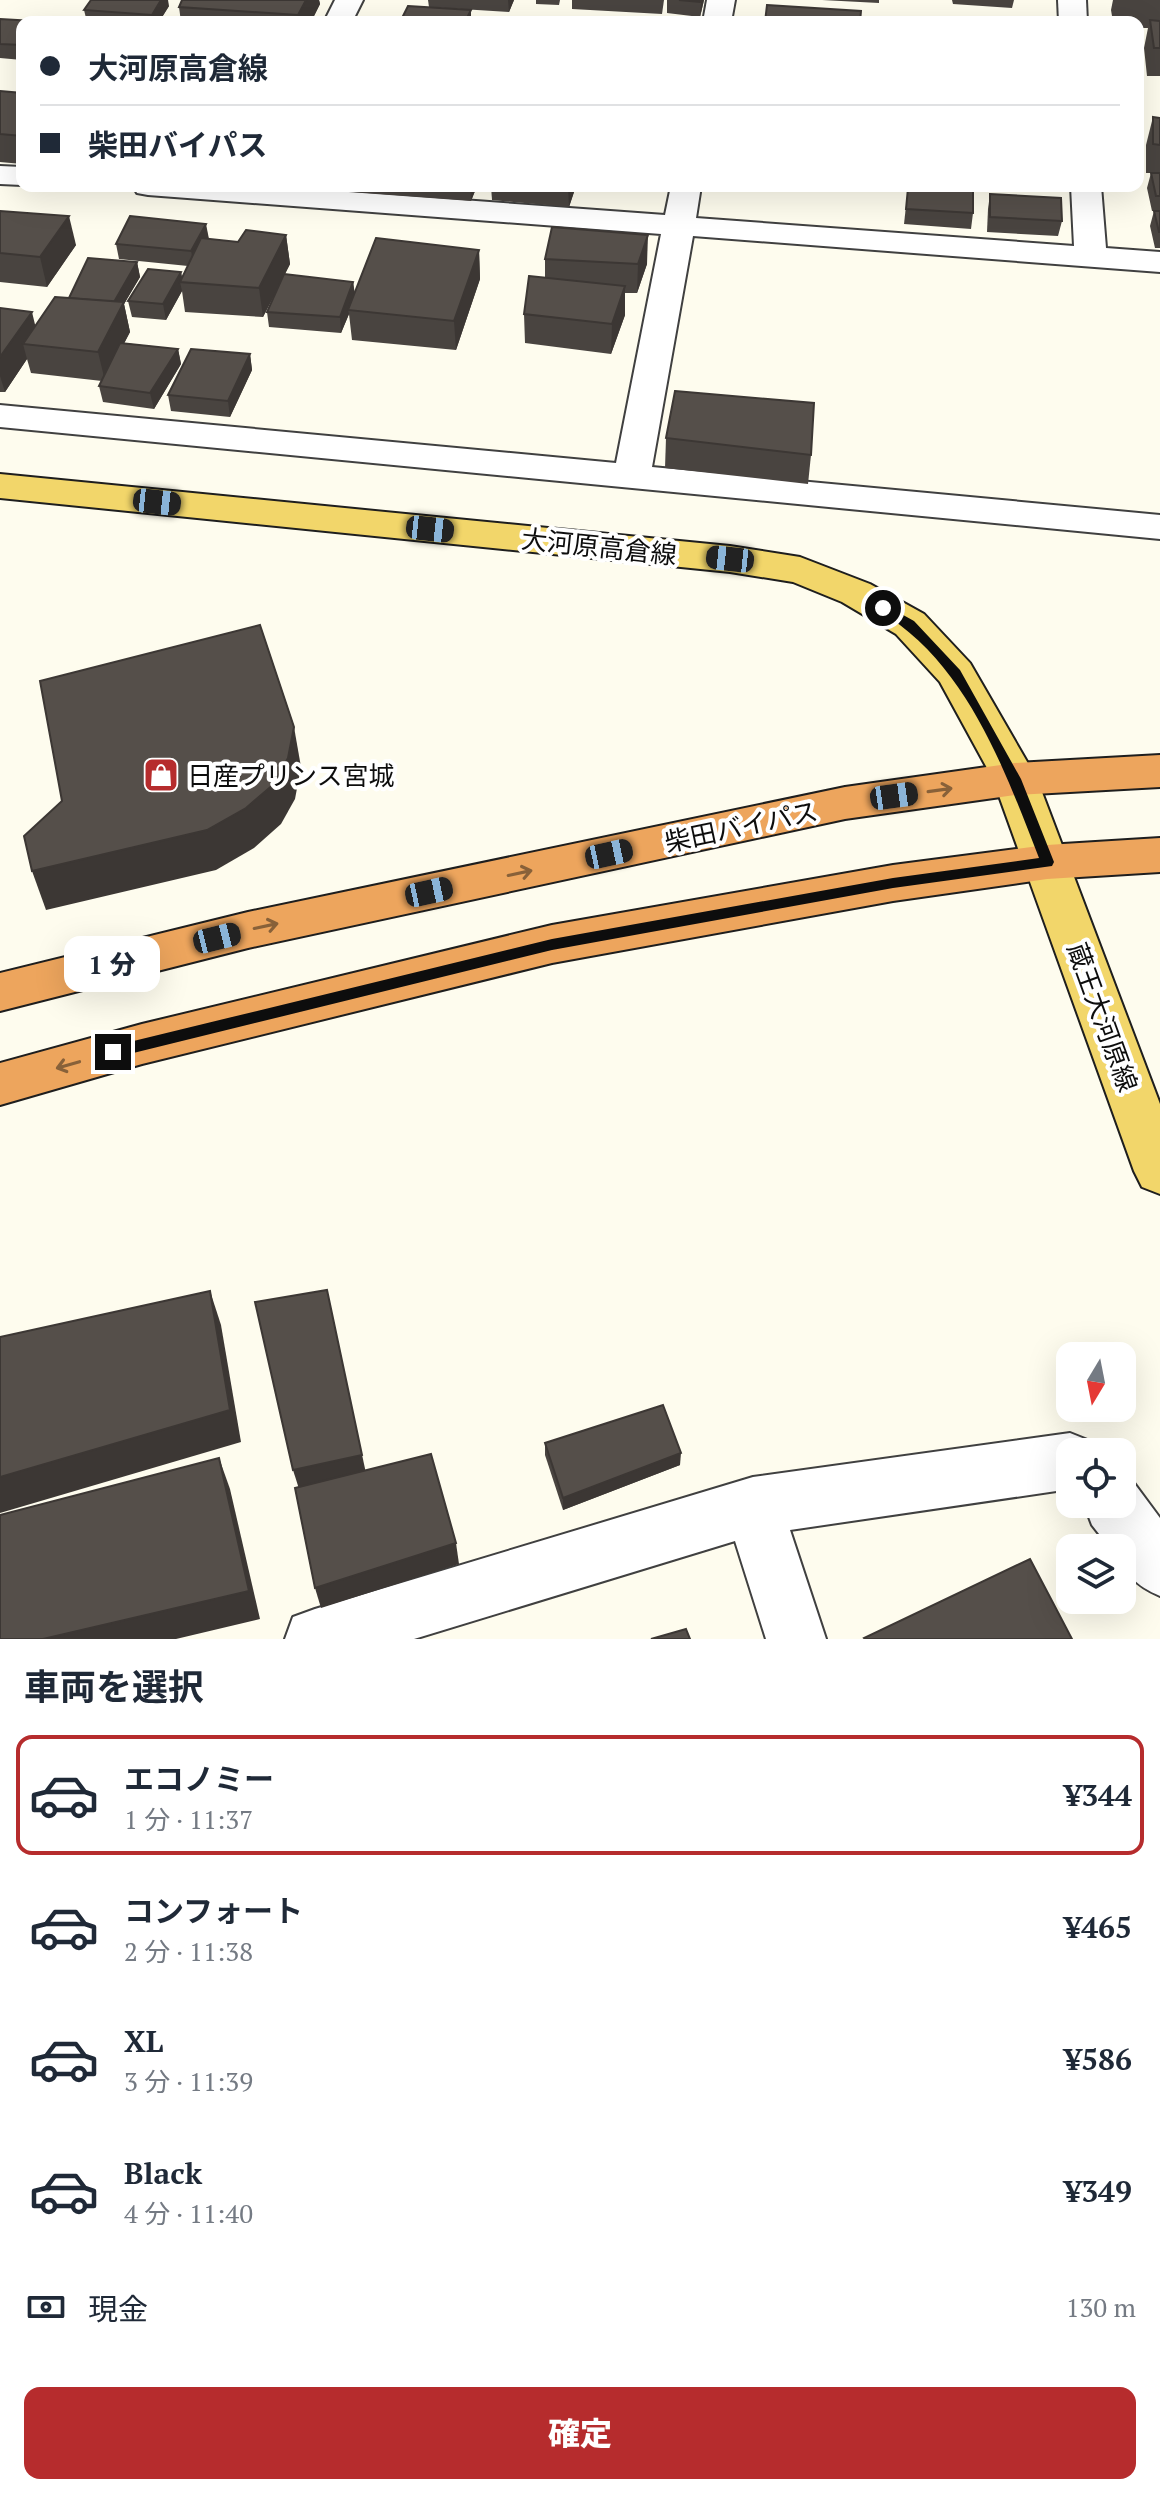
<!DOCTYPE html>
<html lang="ja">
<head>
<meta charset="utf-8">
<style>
  body { margin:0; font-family:"PT Serif","Noto Sans JP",serif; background:#f2f2f3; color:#1f2937; height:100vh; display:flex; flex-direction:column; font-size:30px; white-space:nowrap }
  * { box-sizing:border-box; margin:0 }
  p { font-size:26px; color:#747a83 }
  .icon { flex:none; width:44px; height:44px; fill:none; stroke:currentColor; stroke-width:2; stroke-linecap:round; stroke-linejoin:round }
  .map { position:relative; height:1639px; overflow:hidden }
  .sheet { display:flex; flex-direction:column; background:#fff; flex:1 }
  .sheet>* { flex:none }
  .banner { position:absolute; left:16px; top:16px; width:1128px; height:176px; border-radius:16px; box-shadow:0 8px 32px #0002; display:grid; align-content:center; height:176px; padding:0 24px; background:#fff }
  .needle { width:52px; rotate:190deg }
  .buttons { position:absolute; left:1056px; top:1342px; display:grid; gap:16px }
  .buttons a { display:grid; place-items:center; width:80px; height:80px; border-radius:16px; background:#fff; box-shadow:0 8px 32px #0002; font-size:40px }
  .end { position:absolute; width:36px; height:36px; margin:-18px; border:10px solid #0d0d0d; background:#fff; box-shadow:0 0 0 4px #fff }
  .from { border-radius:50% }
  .bubble { position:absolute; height:56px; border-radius:16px; background:#fff; box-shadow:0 8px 32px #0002; font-size:26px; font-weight:800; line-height:56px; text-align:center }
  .car { position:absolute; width:24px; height:48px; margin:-24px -12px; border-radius:10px; box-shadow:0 0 6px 2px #0007; background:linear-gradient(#222 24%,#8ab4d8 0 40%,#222 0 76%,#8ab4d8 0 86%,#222 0) }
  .banner b { display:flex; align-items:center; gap:28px; height:76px; font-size:30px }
  .banner b+b { border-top:2px solid #e0e1e3 }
  .banner i { width:20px; height:20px; background:#1f2937 }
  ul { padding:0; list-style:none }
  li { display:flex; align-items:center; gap:24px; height:120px; margin:0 16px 12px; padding:0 8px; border:4px solid transparent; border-radius:16px }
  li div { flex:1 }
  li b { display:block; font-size:30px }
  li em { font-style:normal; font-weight:800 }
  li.current { border-color:#b62c2d }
  li>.icon { width:72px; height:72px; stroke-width:1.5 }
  h2 { padding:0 24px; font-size:36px; line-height:96px }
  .pay { display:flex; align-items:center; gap:20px; height:88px; padding:0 24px; font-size:30px }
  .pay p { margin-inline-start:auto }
  .primary-button { display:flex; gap:16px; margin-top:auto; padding:16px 24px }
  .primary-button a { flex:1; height:92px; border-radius:16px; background:#b62c2d; color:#fff; font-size:32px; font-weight:800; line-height:92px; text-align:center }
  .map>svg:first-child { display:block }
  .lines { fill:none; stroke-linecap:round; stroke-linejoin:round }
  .minor-casing { stroke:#404040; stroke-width:4 }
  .major-casing { stroke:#1e1e1e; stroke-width:4 }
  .highway-casing { stroke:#1e1e1e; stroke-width:4 }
  .minor { fill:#fff; fill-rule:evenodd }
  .major { fill:#f2d66a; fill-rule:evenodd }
  .highway { fill:#eda55d; fill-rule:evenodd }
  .wall { fill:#494440 }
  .shaded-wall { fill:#3c3734 }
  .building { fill:#554f4a; stroke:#3c3734; stroke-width:2 }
  .oneway { stroke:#886139 }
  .route { fill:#0d0d0d }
  .labels { text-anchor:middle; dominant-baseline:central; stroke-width:8; stroke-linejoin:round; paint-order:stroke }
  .street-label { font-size:26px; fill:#0d0d0d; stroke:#fff }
  .poi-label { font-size:26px; fill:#0d0d0d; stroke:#fff; text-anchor:start }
</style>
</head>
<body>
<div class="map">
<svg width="1160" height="1639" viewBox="0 0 1160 1639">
  <rect width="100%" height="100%" fill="#fefcee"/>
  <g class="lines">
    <defs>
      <g id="minor">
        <polygon points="335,0 363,0 352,22 324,22"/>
        <polygon points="707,0 735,0 731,22 703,22"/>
        <polygon points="1058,0 1086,0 1087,22 1059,22"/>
        <polygon points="0,166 22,167 22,185 0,184"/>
        <polygon points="133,186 272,186 665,215 671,186 701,186 696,218 1074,246 1071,186 1101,186 1106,248 1160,252 1160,272 693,236 652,467 1160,515 1160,539 0,427 0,405 616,463 661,234 148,195 137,193"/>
        <polygon points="1070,1433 1090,1441 1095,1452 1070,1452 1070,1489 790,1530 826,1639 766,1639 735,1541 414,1639 285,1639 293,1617 315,1609 753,1477"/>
        <path d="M1122 1479 1134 1483 1160 1518V1596C1137 1586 1122 1574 1122 1548H1110L1092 1525 1084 1504H1122Z"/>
      </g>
      <polygon id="major" points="0,474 730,546 800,557 870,584 924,614 970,663 1037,779 1160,1104 1160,1194 1142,1187 1134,1171 993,779 940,682 896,634 842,602 793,582 730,572 0,498"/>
      <g id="highway">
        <polygon points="1160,755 1160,787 1015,795 845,819 248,948 0,1011 0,973 248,912 845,787 1015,763"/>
        <polygon points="1160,838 1160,872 1047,879 893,901 552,963 142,1064 0,1105 0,1063 142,1024 552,925 893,865 1047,845"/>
      </g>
    </defs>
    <!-- minor casing -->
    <use href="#minor" class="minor-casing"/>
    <!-- major casing -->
    <use href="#major" class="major-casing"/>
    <!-- highway casing -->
    <use href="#highway" class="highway-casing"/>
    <!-- minor -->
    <use href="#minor" class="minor"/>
    <!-- major -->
    <use href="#major" class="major"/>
    <!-- highway -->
    <use href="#highway" class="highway"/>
  </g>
  <!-- wall -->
  <g class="wall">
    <polygon points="182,0 319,0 320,4 311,22 181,22 179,7"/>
    <polygon points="428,0 514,0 509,12 429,7"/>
    <polygon points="536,0 560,0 559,5 536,4"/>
    <polygon points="572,0 664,0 662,14 572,9"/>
    <polygon points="667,0 704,0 700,17 667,13"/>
    <polygon points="822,0 879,0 879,3"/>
    <polygon points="952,0 1014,0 1012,8 953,4"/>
    <polygon points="1113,0 1160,0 1160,76 1147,76 1144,48 1148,28 1138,28 1138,22 1113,22 1111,10"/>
    <polygon points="169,6 159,22 87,22 84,10"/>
    <polygon points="0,19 22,22 22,60 0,58"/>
    <polygon points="0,91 22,93 22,164 0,162"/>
    <polygon points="1153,117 1160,118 1160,248 1155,248 1150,226 1154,211 1152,211 1147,188 1151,173 1146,173 1146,145"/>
    <polygon points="284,186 329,186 328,189"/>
    <polygon points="335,186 477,186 471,201 335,191"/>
    <polygon points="491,186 576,186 569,207 492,200"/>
    <polygon points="908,188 973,213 971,229 904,224"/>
    <polygon points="990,194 1062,221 1058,236 987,232 988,209"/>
    <polygon points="0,211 76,245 47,287 0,282"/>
    <polygon points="286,235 290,264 285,274 353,282 355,294 479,250 480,279 456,350 352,340 349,314 341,333 269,327 267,312 283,278 263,317 185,312 182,291 166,320 132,317 128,301 181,272 182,278 188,266 119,259 116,244 209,239 238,242"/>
    <polygon points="545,259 647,264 637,293 625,293 625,315 611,354 525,343 524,314 545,277"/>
    <polygon points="137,262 140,277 124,304 130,332 124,343 178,349 181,364 154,409 103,402 99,386 102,381 31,373 27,359 5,392 0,392 0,308 35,326 69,298"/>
    <polygon points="250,354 252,370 230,417 171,411 168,395"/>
    <polygon points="666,438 811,455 808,484 665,468"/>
    <polygon points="545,1443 680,1465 563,1510 545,1455"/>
  </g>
  <!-- shaded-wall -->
  <g class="shaded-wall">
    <polygon points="161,0 168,0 169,6 159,22 153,22 152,15"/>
    <polygon points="306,0 319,0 320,4 311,22 299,22 298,15"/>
    <polygon points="508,0 514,0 509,12"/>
    <polygon points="701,0 704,0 700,17"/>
    <polygon points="471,10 471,22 465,22"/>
    <polygon points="470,186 477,186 471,201"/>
    <polygon points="568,186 576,186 569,207"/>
    <polygon points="69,216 76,245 47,287 40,257"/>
    <polygon points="206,224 209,239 194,266 191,251"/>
    <polygon points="286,235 290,264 263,317 259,288"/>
    <polygon points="648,235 647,264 637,293 638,264"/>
    <polygon points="479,250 480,279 456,350 454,321"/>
    <polygon points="137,262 140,277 124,304 130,332 105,381 98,352 111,305"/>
    <polygon points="181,272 183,283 180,282 182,291 166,320 163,304"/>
    <polygon points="353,282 355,298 348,310 349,314 341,333 340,317"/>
    <polygon points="625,286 625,315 611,354 612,324"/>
    <polygon points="32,312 39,341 23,344 27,359 5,392 0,376 0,357"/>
    <polygon points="178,349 181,364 154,409 150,393"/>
    <polygon points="250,354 252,370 230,417 228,401"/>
    <polygon points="294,727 301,767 295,799 281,824 254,848 216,870 46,910 32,871"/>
    <polygon points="327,1290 367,1478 300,1492 293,1470"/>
    <polygon points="210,1291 221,1325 241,1442 0,1513 0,1477"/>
    <polygon points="681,1453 680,1465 563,1510 563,1498"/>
    <polygon points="219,1458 230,1489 260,1619 176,1639 43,1639"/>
    <polygon points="456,1543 459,1564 321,1608 315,1588"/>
  </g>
  <!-- building -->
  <g class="building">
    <polygon points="91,0 161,0 152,15 84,10"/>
    <polygon points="182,0 306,0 298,15 179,7"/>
    <polygon points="679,0 701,0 700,2"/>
    <polygon points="767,5 861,11 860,22 765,22"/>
    <polygon points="408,6 471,10 465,22 400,22"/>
    <polygon points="0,19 52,22 22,22 22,45 0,44"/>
    <polygon points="1150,20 1160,21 1160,48 1154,48"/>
    <polygon points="0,91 22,93 22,136 0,134"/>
    <polygon points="1153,117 1160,118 1160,145 1153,144"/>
    <polygon points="1151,173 1160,173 1160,196 1156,196"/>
    <polygon points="908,188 973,191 973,213 906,209"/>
    <polygon points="990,194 1061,198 1062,221 990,217"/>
    <polygon points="0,211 69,216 40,257 0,253"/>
    <polygon points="1154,211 1160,211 1160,232 1159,232"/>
    <polygon points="130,216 206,224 191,251 116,244"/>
    <polygon points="552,227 648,235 638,264 545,259"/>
    <polygon points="246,230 286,235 259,288 180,282 201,238 238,242"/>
    <polygon points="376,238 479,250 454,321 348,310"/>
    <polygon points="88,258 137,262 114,302 69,298"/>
    <polygon points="148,269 181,272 163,304 128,301"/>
    <polygon points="284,274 353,282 340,317 267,312"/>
    <polygon points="529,276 625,286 612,324 524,314"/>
    <polygon points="55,297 124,302 98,352 23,344"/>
    <polygon points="0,308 32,312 0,357"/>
    <polygon points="120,343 178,349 150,393 99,386"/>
    <polygon points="191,349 250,354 228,401 168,395"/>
    <polygon points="675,391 814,403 811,455 666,438"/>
    <polygon points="260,625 294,727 288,758 274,784 246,808 207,830 32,871 24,836 62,801 40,681"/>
    <polygon points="327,1290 362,1455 293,1470 255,1302"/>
    <polygon points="210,1291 230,1410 0,1477 0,1337"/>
    <polygon points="663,1405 681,1453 563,1498 545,1443"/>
    <polygon points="431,1454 456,1543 315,1588 295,1488"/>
    <polygon points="219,1458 249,1591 43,1639 0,1639 0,1515"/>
    <polygon points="1030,1559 1072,1639 865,1639 864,1638"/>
    <polygon points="686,1629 690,1639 651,1639"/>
  </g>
  <!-- one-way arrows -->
  <defs><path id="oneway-shaft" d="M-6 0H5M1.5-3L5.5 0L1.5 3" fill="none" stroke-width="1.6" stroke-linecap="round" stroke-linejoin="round" transform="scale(2)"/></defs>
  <g class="oneway">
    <use href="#oneway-shaft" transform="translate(940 790) rotate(-8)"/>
    <use href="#oneway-shaft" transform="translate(520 873) rotate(-12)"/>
    <use href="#oneway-shaft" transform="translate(266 926) rotate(-12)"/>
    <use href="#oneway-shaft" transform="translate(68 1065) rotate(164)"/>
  </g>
  <!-- route -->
  <path class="route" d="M879 606H887L914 621 960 670 1021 779 1054 862 1052 866 893 888 552 950 113 1058 108 1057V1048L113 1046 552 939 893 878 1039 858C1004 768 966 662 879 611Z"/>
  <!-- icons -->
  <defs>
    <symbol id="shop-square" viewBox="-11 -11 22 22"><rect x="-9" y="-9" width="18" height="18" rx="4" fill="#b62c2d" stroke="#fff"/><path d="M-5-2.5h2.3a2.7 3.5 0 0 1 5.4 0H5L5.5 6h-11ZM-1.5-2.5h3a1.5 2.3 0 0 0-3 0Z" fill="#fff"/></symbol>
  </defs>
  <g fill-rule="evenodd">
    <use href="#shop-square" x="141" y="755" width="40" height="40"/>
  </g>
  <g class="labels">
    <!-- street labels -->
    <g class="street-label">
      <text transform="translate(599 546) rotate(6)">大河原高倉線</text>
      <text transform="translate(741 826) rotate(-12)">柴田バイパス</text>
      <text transform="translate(1103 1017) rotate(70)">蔵王大河原線</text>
    </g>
    <!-- poi labels -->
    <g class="poi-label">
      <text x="187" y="775">日産プリンス宮城</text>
    </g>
  </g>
</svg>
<div class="buttons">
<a><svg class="needle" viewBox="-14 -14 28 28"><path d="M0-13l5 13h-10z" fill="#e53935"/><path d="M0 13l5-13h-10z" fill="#747a83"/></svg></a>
<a><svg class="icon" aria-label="locate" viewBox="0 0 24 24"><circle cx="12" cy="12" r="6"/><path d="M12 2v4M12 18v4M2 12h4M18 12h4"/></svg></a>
<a><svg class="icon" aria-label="layers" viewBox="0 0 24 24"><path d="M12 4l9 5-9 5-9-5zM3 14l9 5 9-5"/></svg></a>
</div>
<i class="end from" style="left:883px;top:608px"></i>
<i class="end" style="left:113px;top:1052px"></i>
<div class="bubble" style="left:64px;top:936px;width:96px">1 分</div>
<i class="car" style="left:157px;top:502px;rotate:96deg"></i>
<i class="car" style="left:430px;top:529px;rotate:96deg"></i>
<i class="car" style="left:730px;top:559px;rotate:276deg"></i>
<i class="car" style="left:894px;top:796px;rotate:82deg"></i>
<i class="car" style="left:609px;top:854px;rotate:78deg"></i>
<i class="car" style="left:429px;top:892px;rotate:78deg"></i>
<i class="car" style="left:217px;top:938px;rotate:76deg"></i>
<div class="banner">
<b><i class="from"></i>大河原高倉線</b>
<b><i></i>柴田バイパス</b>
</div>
</div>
<section class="sheet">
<h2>車両を選択</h2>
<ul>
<li class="current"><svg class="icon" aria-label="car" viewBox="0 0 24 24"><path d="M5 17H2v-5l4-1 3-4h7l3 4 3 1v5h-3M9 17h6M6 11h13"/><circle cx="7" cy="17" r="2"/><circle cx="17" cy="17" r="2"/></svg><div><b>エコノミー</b><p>1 分 · 11:37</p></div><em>¥344</em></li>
<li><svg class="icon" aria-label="car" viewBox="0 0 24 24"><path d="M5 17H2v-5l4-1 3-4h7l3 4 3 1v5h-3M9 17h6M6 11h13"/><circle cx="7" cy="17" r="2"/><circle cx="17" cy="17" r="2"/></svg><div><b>コンフォート</b><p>2 分 · 11:38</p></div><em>¥465</em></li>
<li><svg class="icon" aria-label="car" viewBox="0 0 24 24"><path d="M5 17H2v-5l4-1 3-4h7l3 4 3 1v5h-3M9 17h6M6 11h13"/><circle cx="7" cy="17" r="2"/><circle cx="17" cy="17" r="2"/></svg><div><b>XL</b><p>3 分 · 11:39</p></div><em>¥586</em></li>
<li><svg class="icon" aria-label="car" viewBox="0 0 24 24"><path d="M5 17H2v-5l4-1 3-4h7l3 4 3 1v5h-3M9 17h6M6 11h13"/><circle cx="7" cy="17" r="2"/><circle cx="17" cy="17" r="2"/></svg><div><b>Black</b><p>4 分 · 11:40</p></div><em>¥349</em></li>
</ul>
<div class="pay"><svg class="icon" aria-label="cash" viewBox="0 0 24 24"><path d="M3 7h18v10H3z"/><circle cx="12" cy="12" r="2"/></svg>現金<p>130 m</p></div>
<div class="primary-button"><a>確定</a></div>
</section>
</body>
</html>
